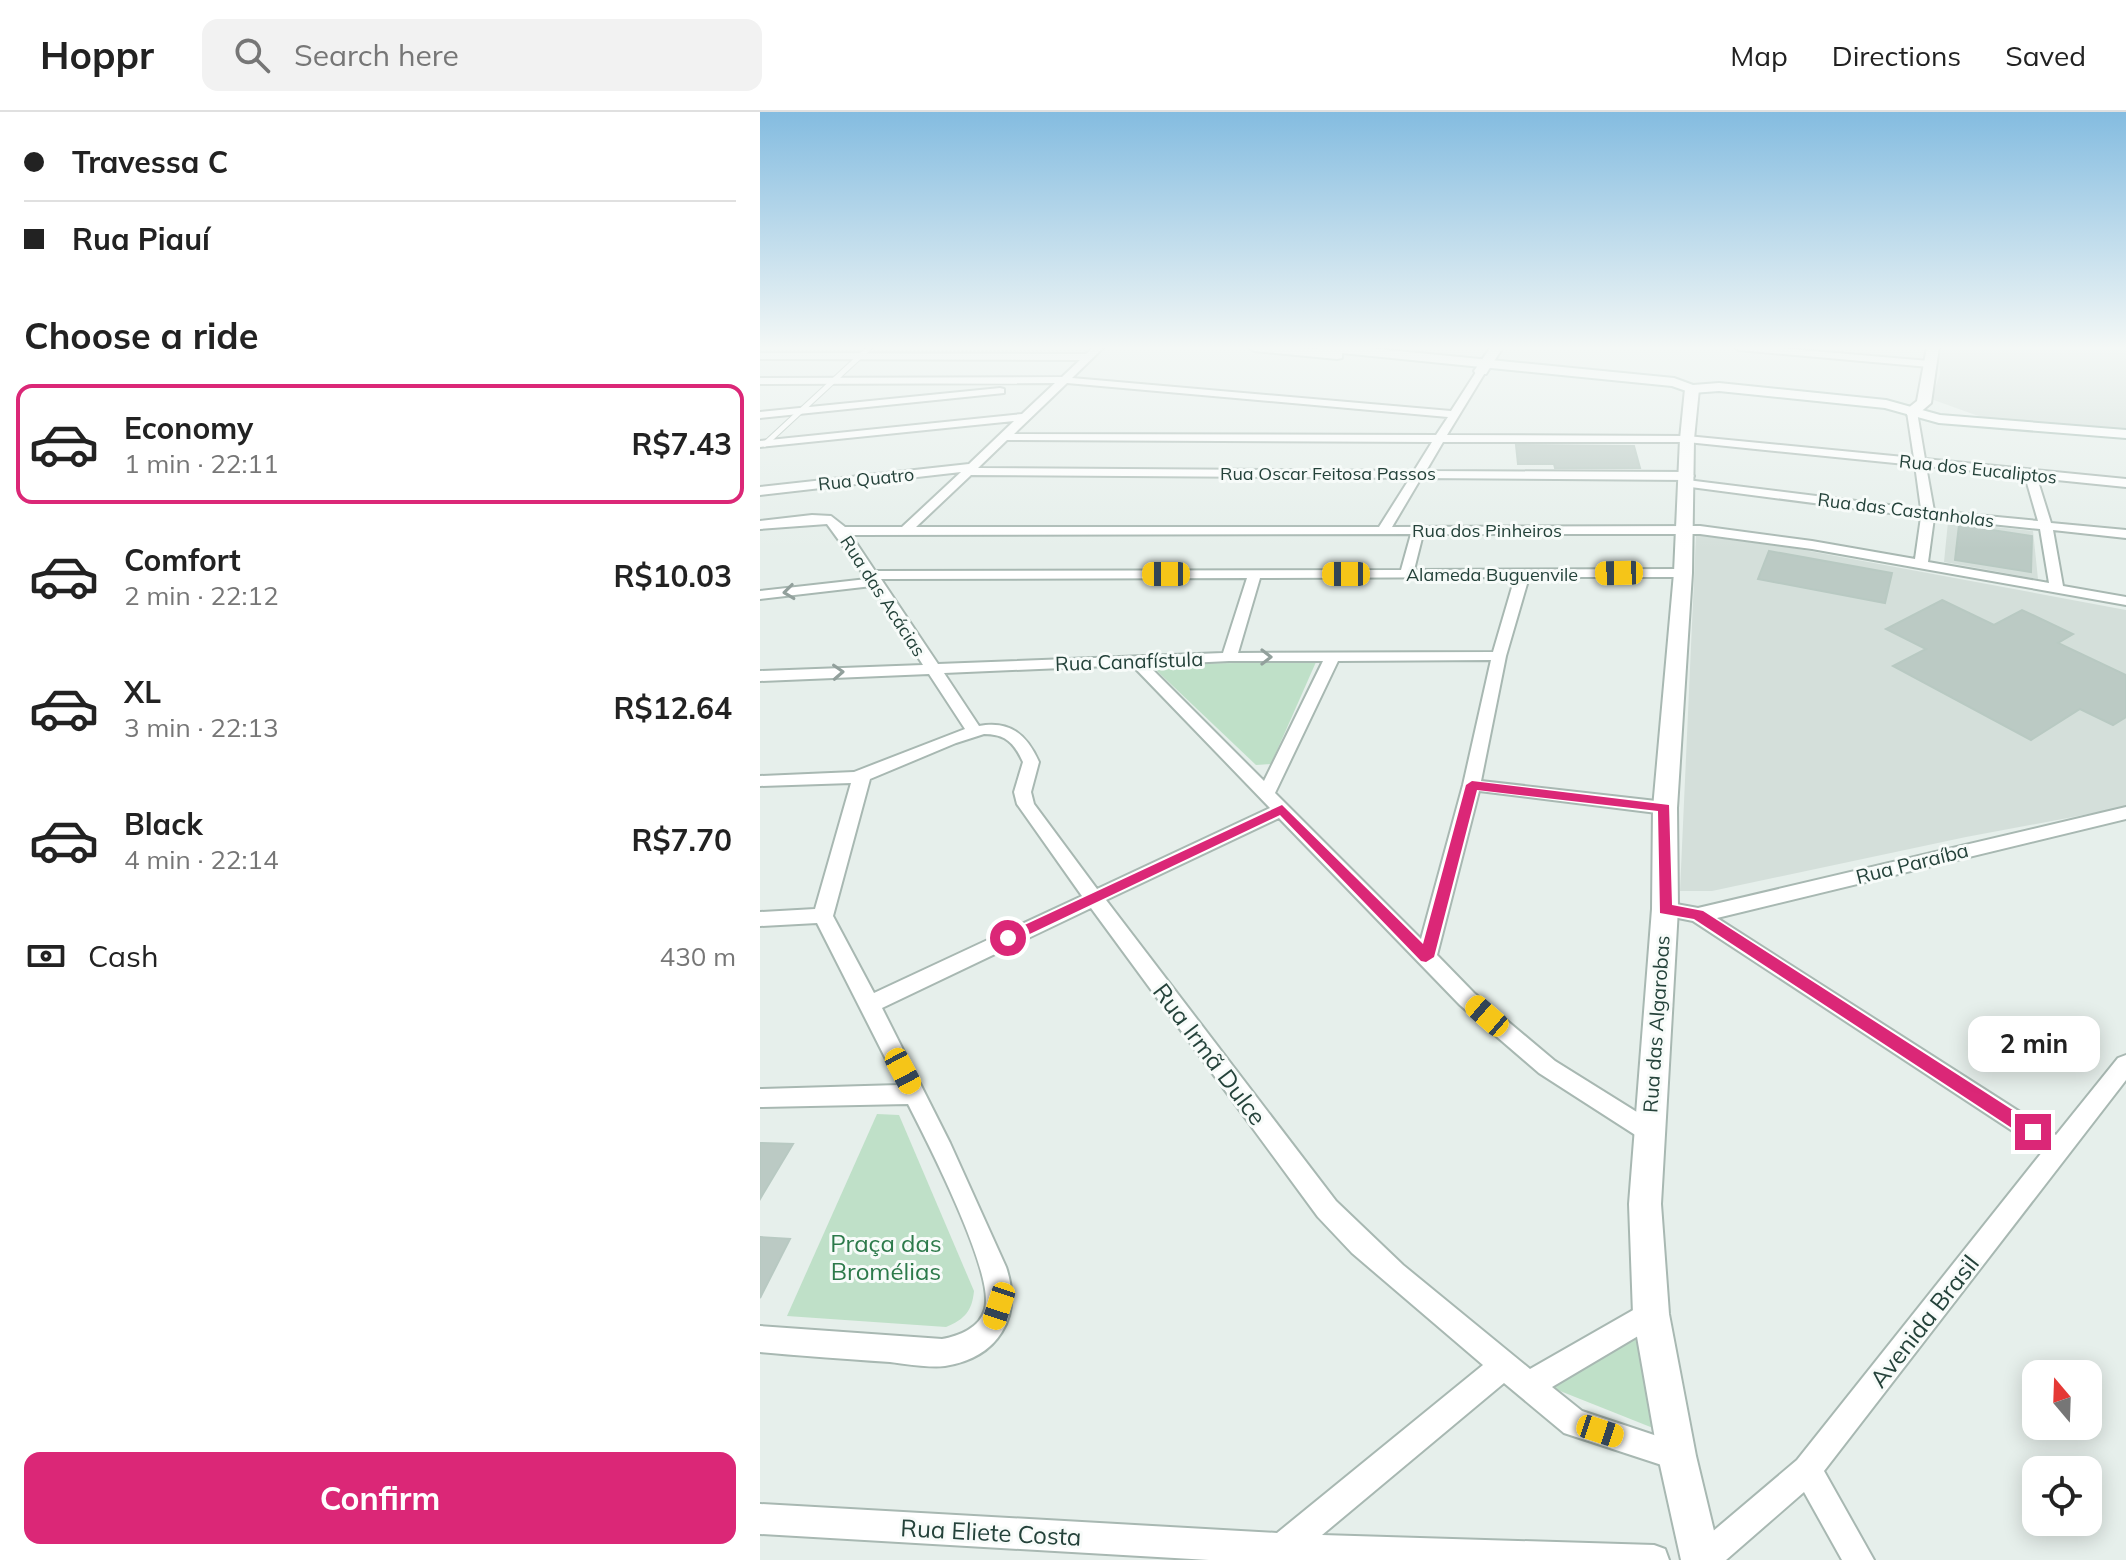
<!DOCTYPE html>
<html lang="en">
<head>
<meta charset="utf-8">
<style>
  body { margin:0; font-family:Mulish,sans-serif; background:#f2f2f2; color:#222; height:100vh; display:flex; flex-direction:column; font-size:30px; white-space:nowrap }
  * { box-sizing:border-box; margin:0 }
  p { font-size:26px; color:#767676 }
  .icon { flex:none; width:44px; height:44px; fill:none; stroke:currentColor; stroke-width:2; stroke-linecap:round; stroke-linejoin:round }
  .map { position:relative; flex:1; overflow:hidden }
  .drawer { display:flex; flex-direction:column; background:#fff; width:760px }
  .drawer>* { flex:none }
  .banner { display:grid; align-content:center; height:176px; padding:0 24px; background:#fff }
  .needle { width:52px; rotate:341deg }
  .buttons { position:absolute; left:1262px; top:1248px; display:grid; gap:16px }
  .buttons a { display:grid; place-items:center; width:80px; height:80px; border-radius:16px; background:#fff; box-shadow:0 4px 20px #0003; font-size:40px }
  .end { position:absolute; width:36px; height:36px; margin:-18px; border:10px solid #db2777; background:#fff; box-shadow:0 0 0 4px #fff }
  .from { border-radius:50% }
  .bubble { position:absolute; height:56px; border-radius:16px; background:#fff; box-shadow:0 4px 20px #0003; font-size:26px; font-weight:700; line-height:56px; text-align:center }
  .car { position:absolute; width:24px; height:48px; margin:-24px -12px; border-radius:10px; box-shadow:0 0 6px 2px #0007; background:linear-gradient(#f5c518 24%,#345 0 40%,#f5c518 0 76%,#345 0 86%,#f5c518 0) }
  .banner b { display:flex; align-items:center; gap:28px; height:76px; font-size:30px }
  .banner b+b { border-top:2px solid #e0e0e0 }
  .banner i { width:20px; height:20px; background:#222 }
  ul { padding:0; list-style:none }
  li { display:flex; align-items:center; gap:24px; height:120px; margin:0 16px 12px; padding:0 8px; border:4px solid transparent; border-radius:16px }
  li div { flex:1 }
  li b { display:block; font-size:30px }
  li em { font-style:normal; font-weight:700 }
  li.current { border-color:#db2777 }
  li>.icon { width:72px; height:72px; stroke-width:1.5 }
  h2 { padding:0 24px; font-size:36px; line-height:96px }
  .pay { display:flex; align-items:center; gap:20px; height:88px; padding:0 24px; font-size:30px }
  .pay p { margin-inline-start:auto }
  .primary-button { display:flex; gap:16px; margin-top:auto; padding:16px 24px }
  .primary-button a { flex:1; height:92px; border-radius:16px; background:#db2777; color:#fff; font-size:32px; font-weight:700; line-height:92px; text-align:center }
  header { display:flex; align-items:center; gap:48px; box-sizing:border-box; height:112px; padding:0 40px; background:#fff; border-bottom:2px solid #e0e0e0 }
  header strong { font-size:38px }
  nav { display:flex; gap:44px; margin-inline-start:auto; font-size:28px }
  .search { width:560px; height:72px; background:#f2f2f2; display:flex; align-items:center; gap:20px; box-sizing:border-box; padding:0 28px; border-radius:16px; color:#767676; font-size:30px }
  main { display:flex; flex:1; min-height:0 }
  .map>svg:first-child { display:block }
  .built { fill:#d4dfda }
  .green { fill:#bfe0c8 }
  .building { fill:#bbcac4; stroke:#b8c9c2; stroke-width:2 }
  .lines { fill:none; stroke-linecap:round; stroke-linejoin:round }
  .service-casing { stroke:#a8b8b2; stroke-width:7 }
  .minor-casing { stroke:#a8b8b2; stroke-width:4 }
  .tertiary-casing { stroke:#a8b8b2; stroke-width:4 }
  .secondary-casing { stroke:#a4bbb3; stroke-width:4 }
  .service { stroke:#fff; stroke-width:5 }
  .minor { fill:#fff; fill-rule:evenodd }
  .tertiary { fill:#fff; fill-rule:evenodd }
  .secondary { fill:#fff; fill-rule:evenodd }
  .oneway { stroke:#92a09c }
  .route { fill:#db2777 }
  .labels { text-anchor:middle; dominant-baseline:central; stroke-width:6; stroke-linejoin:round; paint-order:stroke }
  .far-street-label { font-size:18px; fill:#24423a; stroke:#f7fbf9 }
  .street-label { font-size:20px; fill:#24423a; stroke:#f7fbf9 }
  .near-street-label { font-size:24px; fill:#24423a; stroke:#f7fbf9 }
  .near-park-label { font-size:24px; fill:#2d7a4b; stroke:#f7fbf9 }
</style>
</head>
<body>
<header>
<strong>Hoppr</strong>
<div class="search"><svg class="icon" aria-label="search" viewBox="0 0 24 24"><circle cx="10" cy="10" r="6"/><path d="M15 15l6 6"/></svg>Search here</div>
<nav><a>Map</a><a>Directions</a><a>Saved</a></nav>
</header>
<main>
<section class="drawer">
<div class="banner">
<b><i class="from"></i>Travessa C</b>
<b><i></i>Rua Piauí</b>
</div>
<h2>Choose a ride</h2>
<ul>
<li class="current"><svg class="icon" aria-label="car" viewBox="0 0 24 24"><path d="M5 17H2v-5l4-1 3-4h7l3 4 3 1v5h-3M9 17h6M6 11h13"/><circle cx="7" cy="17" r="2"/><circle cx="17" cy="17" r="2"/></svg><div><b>Economy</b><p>1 min · 22:11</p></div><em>R$7.43</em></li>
<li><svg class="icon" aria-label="car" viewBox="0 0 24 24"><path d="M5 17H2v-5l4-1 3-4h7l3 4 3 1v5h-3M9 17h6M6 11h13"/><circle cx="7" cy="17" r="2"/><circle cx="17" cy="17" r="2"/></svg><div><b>Comfort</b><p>2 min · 22:12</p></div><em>R$10.03</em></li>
<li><svg class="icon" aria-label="car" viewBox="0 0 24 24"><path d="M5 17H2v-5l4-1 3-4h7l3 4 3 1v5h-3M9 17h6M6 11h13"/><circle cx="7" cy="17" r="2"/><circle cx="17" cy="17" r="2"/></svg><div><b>XL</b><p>3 min · 22:13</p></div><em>R$12.64</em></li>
<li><svg class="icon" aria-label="car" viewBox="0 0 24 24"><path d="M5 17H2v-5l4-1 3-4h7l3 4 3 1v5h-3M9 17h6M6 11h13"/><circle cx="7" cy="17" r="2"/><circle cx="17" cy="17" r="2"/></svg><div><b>Black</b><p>4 min · 22:14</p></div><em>R$7.70</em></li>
</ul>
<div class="pay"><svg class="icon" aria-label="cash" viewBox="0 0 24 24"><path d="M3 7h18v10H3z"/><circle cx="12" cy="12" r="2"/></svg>Cash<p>430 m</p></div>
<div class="primary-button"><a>Confirm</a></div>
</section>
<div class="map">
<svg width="1366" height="1448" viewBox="0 0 1366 1448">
  <rect width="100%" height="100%" fill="#e6efeb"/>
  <!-- built -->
  <g class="built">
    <polygon points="1183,235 1366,235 1366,318 1224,306 1171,287 1180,262 1179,241"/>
    <polygon points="1188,410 1273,419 1278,467 1184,450"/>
    <polygon points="936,423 1033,436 1366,498 1366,695 1206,725 952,779 920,779"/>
  </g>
  <!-- green -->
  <g class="green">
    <polygon points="556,550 511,652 496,653 395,557 400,552"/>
    <path d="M117 1002 139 1003 214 1179C212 1199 205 1207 186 1215L27 1204Z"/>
    <polygon points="875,1221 893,1316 790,1275"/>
  </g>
  <!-- building -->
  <g class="building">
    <polygon points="756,333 874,334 880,356 795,356 794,352 758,352"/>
    <polygon points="1199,413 1272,424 1271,460 1195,448"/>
    <polygon points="1009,439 1132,461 1125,491 998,467"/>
    <polygon points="1182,488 1234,513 1262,498 1313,522 1298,531 1366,563 1366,605 1353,613 1320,597 1271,628 1133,554 1166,537 1126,517"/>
    <polygon points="0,1031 33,1032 0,1087"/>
    <polygon points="0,1125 30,1127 0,1186"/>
  </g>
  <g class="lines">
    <defs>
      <polyline id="service" points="5,332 110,235"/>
      <g id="minor">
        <path d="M334 235H344L312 266 691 299 718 257H724L726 259 687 323 927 324 1154 346 1147 300 1152 297 1157 300 1165 347 1366 367V375L1277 366 1291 411 1366 418V426L1293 418 1303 474 1366 485V493L1052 437 940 422H663L654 458 923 457 930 461 923 465H769L746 544 721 669 905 690 914 696 905 702 719 679 677 843 714 881 795 949 896 1012 900 1019 896 1026 888 1029 880 1026 779 961 700 893 519 706 346 788 576 1089 643 1153 770 1257 882 1193 891 1189 900 1193 904 1202 900 1211 792 1275 822 1299 927 1334 931 1344 927 1354 917 1358 804 1321 744 1271 562 1423 894 1433 905 1437 909 1448H449L0 1422V1392L517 1421 723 1253 592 1141 558 1105 331 796 122 896 190 1031 246 1155C263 1205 238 1246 185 1254 168 1256 147 1252 130 1250 86 1247 43 1244 0 1240V1214L182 1227C199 1224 220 1216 225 1197 235 1162 167 1029 148 992L0 995V977L139 973 57 811 0 814V800L55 797 91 671 0 674V664L94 660 205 617 169 562 0 569V559L163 553 112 474 0 487V479L107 467 67 412 0 417V409L52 403 71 404 85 415H142L201 360 0 383V375L209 352 254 309 0 335V329L262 302 295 271 0 272V266L302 265 320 248 0 247V241L326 242ZM307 271 688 305 676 323 254 322ZM247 328 672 330 654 359 218 356ZM683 330H927L1155 353 1161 397 927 368 934 364 928 360 666 359ZM1166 354 1265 364 1278 409 1174 399ZM211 363 650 366 619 415H156ZM661 366 927 368 921 371 923 374 1161 405 1155 447 1052 429 940 414 632 415ZM1174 406 1280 417 1289 471 1168 450ZM651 422 641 458 115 459 91 423ZM755 465 733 540 478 541 500 466ZM487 466 463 541 178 552 121 467ZM731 548 703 673 661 827 515 681 578 549ZM469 549H563L504 669 388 553ZM372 553 510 696 337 777 274 692 271 680 279 650C267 623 250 608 219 614L184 561ZM224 622C246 622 254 631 263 650L254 680 257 692 322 784 114 881 73 804 110 667 196 631Z"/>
        <polygon points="974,235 1006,235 1169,249 1174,252 1169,255 979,238"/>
        <polygon points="240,276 244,277 244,281 0,306 0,300"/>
        <polygon points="1366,695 1366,707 957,806 1296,1023 1358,946 1366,943 1366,968 1064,1359 1114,1448 1082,1448 1044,1380 966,1448 928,1448 932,1437 1037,1348 1283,1039 933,809 898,802 895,797 898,792 905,790 938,796"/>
      </g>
      <g id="tertiary">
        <polygon points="731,235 743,235 726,262 716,262 714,259"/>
        <polygon points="1167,235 1179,235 1171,291 1157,303 1147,303 1147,297 1157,289"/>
        <polygon points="932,273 939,277 934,327 932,461 917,696 918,797 901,1092 909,1202 936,1344 961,1448 921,1448 898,1344 873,1202 869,1092 892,797 893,696 914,461 920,327 925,277"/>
      </g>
      <polygon id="secondary" points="488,235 558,237 557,235 597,235 914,266 933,273 959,271 1126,288 1180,303 1366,318 1366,326 1179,311 1125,296 959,279 932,281 912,274 582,241 582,246 577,247 494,239"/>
    </defs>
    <!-- service casing -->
    <use href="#service" class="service-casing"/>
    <!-- minor casing -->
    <use href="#minor" class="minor-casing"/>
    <!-- tertiary casing -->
    <use href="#tertiary" class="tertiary-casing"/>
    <!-- secondary casing -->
    <use href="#secondary" class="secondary-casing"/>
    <!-- service -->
    <use href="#service" class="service"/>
    <!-- minor -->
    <use href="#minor" class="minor"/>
    <!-- tertiary -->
    <use href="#tertiary" class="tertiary"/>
    <!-- secondary -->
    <use href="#secondary" class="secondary"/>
  </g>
  <!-- one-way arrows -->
  <defs><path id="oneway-chevron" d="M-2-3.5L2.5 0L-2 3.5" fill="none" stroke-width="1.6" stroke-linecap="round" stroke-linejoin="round" transform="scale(2)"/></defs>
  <g class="oneway">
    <use href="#oneway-chevron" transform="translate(29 480) rotate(173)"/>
    <use href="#oneway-chevron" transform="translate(506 545)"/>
    <use href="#oneway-chevron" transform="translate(78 560) rotate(-3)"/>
  </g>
  <!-- sky -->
  <linearGradient id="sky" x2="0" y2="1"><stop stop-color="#84bce0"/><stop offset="0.54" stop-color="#f4f8f6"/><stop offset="1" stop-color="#f4f8f6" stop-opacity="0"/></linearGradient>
  <rect width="1366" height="437" fill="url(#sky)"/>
  <!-- route -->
  <polygon class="route" points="712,669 909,693 912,793 943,799 1279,1015 1282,1020 1279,1026 1267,1026 934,807 900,801 898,699 717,678 674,845 666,850 661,849 520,703 253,830 243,830 241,826 243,823 522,693 663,832 706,673"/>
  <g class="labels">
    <!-- far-street labels -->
    <g class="far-street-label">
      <text transform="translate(1218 357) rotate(6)">Rua dos Eucaliptos</text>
      <text x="568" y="361">Rua Oscar Feitosa Passos</text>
      <text transform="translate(106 367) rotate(-6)">Rua Quatro</text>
      <text transform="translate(1146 398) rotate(7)">Rua das Castanholas</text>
      <text x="727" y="418">Rua dos Pinheiros</text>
      <text x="732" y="462">Alameda Buguenvile</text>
      <text transform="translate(123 484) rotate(57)">Rua das Acácias</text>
    </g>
    <!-- street labels -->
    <g class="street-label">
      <text transform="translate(369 549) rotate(-2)">Rua Canafístula</text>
      <text transform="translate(1152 751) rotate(-14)">Rua Paraíba</text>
      <text transform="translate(896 912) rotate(-86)">Rua das Algarobas</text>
    </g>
    <!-- near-street labels -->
    <g class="near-street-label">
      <text transform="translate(450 942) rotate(53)">Rua Irmã Dulce</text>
      <text transform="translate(1164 1209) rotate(-52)">Avenida Brasil</text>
      <text transform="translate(231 1420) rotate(3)">Rua Eliete Costa</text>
    </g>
    <!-- near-park labels -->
    <g class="near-park-label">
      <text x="126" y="1131">Praça das<tspan x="126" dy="28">Bromélias</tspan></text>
    </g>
  </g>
</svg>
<div class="buttons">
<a><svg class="needle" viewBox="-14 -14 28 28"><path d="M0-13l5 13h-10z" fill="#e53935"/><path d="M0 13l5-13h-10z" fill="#767676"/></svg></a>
<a><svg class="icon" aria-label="locate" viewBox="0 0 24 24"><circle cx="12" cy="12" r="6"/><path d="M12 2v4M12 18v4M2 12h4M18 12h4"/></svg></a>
</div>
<i class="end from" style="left:248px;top:826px"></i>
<i class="end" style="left:1273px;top:1020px"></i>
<div class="bubble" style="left:1208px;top:904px;width:132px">2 min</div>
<i class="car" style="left:859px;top:461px;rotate:269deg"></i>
<i class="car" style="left:406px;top:462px;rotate:270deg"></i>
<i class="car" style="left:586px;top:462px;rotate:270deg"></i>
<i class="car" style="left:727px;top:904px;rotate:311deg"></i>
<i class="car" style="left:143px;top:959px;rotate:152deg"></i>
<i class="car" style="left:239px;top:1194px;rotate:198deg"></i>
<i class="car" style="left:840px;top:1319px;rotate:108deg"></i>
</div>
</main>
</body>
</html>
